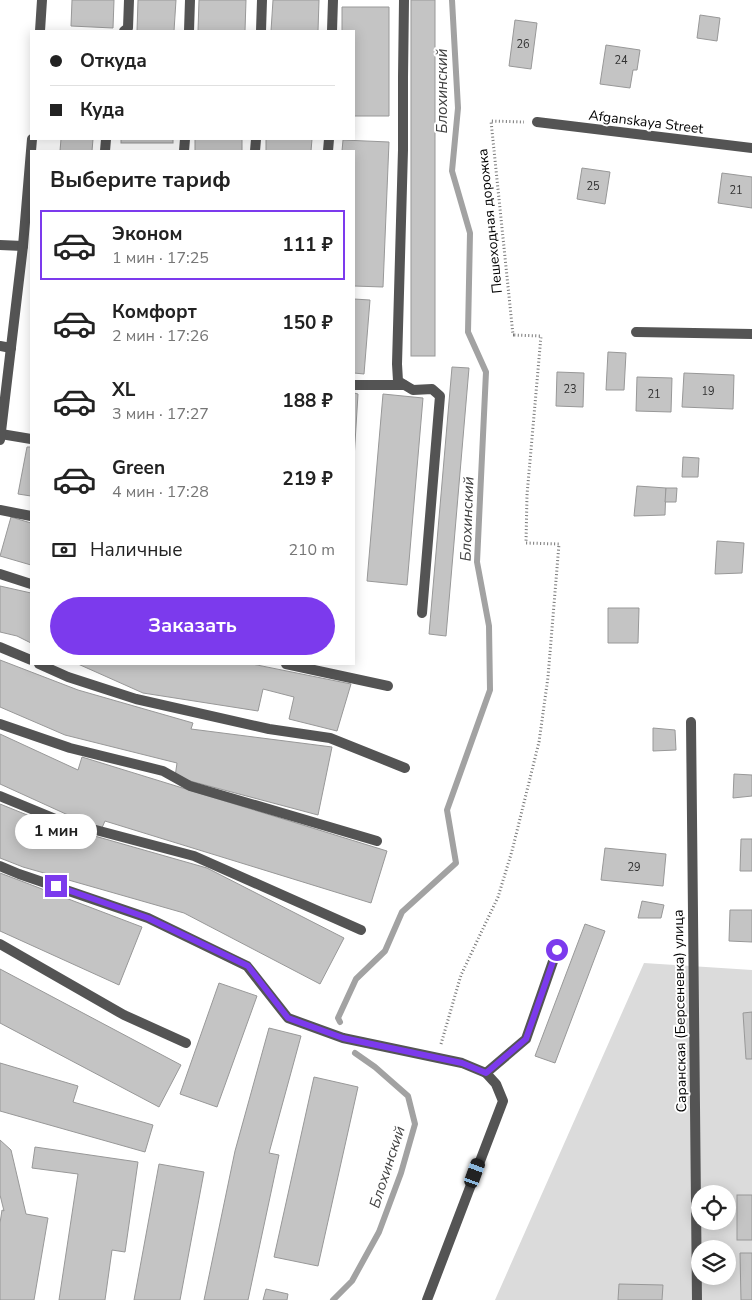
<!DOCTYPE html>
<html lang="ru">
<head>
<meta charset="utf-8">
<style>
  body { margin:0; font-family:"Nunito Sans",sans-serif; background:#f2f2f2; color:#222; height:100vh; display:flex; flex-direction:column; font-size:19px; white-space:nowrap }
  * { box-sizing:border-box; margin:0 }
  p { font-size:16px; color:#767676 }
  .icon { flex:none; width:28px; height:28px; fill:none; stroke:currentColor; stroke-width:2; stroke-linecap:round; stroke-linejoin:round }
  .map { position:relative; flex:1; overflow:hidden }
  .drawer { position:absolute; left:30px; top:150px; width:325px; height:515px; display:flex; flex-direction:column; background:#fff; border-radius:0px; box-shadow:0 2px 12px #0003 }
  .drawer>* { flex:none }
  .guide { position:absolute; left:30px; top:30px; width:325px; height:110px; border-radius:0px; box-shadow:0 2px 12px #0003; display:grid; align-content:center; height:110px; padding:0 20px; background:#fff }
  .fabs { position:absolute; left:691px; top:1185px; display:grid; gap:10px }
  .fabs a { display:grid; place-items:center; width:45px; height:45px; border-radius:50%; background:#fff; box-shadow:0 2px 12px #0003; font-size:25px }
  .end { position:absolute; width:22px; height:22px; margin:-11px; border:6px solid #7c3aed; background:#fff; box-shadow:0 0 0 2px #fff }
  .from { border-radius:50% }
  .bubble { position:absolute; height:35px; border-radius:18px; background:#fff; box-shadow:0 2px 12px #0003; font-size:16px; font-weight:700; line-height:35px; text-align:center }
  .car { position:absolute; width:15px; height:30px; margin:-15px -8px; border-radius:6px; box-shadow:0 0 4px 1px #0007; background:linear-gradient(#222 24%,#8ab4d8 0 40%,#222 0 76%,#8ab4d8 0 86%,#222 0) }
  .guide b { display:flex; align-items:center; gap:18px; height:48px; font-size:19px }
  .guide b+b { border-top:1px solid #e0e0e0 }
  .guide i { width:12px; height:12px; background:#222 }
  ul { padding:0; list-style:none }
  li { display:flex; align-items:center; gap:15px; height:70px; margin:0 10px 8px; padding:0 10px; border:2px solid transparent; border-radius:0px }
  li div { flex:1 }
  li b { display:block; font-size:19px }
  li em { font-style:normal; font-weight:700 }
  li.current { border-color:#7c3aed }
  li>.icon { width:45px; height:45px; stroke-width:1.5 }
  h2 { padding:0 20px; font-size:22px; line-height:60px }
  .pay { display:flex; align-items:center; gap:12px; height:55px; padding:0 20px; font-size:19px }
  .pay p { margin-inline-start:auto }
  .cta { display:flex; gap:10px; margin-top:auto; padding:10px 20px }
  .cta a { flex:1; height:58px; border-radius:30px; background:#7c3aed; color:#fff; font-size:20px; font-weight:700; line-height:58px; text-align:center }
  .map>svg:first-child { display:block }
  .green { fill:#dbdbdb; fill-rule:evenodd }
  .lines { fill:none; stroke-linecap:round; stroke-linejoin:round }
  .stream { stroke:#a2a2a2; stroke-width:6 }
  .building { fill:#c4c4c4; stroke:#989898 }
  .path { stroke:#767676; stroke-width:3; stroke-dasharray:1 2.5; stroke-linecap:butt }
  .service { stroke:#545454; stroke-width:10 }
  .minor { stroke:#545454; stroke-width:10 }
  .route { stroke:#7c3aed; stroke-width:6 }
  .labels { text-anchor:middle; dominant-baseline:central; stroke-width:4; stroke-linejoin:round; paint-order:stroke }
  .number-label { font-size:11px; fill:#313131 }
  .street-label { font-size:14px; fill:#000; stroke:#fff }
  .water-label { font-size:15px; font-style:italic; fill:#434343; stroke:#fff }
</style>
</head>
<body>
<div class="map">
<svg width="752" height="1300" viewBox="0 0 752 1300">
  <rect width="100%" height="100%" fill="#fff"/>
  <!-- green -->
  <path class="green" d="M644 963 752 970V1300H495ZM700 1194H728V1221H700ZM700 1249H728V1276H700Z"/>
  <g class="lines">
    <!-- stream -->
    <g class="stream">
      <polyline points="340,1022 338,1018 356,979 385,951 402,912 456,863 447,810 490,690 489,626 477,562 486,372 468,332 470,233 452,171 458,108 452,0"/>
      <polyline points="333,1300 352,1281 379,1232 401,1173 415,1124 408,1096 375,1067 355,1053"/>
    </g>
  </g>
  <!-- building -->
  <g class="building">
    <polygon points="72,0 114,0 113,28 71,26"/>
    <polygon points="138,0 176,0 174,31 137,31"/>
    <polygon points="199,0 246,0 245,31 198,31"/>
    <polygon points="273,0 319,0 318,31 271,31"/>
    <rect x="411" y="0" width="24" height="356"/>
    <polygon points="342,7 389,7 389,116 354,116 354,31 342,31"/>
    <polygon points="700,15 720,18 717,41 697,38"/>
    <polygon points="515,20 537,23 531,69 509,66"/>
    <polygon points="606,45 640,50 637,70 633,70 630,88 600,84"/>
    <polygon points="61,139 93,139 92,151 60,151"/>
    <rect x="121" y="139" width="52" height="4"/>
    <rect x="195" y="139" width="47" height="12"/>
    <polygon points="266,139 312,139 311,151 266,151"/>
    <polygon points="343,140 389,142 383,287 354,286 354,151 342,151"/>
    <polygon points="582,168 610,172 605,204 577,199"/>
    <polygon points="722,173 752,177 752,208 718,203"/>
    <polygon points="354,299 370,300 364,374 354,373"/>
    <polygon points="608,352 626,353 624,390 606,390"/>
    <polygon points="452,367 469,368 446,636 429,634"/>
    <polygon points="557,372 584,373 583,407 556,406"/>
    <polygon points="684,373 734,375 733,409 682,407"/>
    <polygon points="637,377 672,378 671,412 636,411"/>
    <polygon points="354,393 358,394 354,459"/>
    <polygon points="383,394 423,398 407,585 367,581"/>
    <polygon points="27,447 31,447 31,496 18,494"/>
    <polygon points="683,457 699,458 698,477 682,477"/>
    <polygon points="637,486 666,488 665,515 634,516"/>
    <polygon points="666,488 677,488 676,502 665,502"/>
    <polygon points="11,517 31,523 31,565 0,556"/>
    <polygon points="717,541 744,543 742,573 715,574"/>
    <polygon points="0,586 31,593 31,643 17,636 0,632"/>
    <polygon points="608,608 639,608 638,643 608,643"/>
    <polygon points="0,660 78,690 193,723 191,729 332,747 318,815 175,777 177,763 65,735 0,707"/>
    <polygon points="78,664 252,664 351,684 337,731 289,719 294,697 263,689 258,711 143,693"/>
    <polygon points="653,728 675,730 676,750 653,751"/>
    <polygon points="0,734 78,770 82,757 387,851 371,903 105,821 101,830 0,784"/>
    <polygon points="734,774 752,775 752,796 733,798"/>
    <polygon points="0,804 42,821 207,868 344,938 320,984 184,913 23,867 0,858"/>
    <polygon points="741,839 752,839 752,871 740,871"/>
    <polygon points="605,848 666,854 663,886 601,880"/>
    <polygon points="0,873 142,927 119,985 0,931"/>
    <polygon points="642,901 664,905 661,918 638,918"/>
    <polygon points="730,910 752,910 752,942 729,941"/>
    <polygon points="585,924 605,931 555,1063 535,1056"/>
    <polygon points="0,969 181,1065 159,1107 0,1023"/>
    <polygon points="219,983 257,996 217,1107 180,1094"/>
    <polygon points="752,1012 752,1059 746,1059 743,1013"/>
    <polygon points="269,1028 301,1036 269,1153 279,1155 248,1300 204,1300 235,1151"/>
    <polygon points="0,1063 78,1086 73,1102 153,1125 145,1152 0,1111"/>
    <polygon points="314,1077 358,1087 318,1266 274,1257"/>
    <polygon points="0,1140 11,1150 26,1214 48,1218 34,1300 0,1300 0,1223 2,1210 4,1211 0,1195"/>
    <polygon points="35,1147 138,1162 125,1252 112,1250 105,1300 59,1300 78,1174 32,1168"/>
    <polygon points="159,1164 204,1172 180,1300 134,1300"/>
    <rect x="737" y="1195" width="15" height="45"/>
    <polygon points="740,1253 752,1253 752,1300 741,1300"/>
    <polygon points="619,1284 663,1285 662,1300 618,1300"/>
    <polygon points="266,1289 288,1294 287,1300 263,1300"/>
  </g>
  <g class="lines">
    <!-- path -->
    <g class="path">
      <polyline points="514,335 513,335 491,121 524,122"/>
      <polyline points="441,1044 461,975 498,897 512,851 539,742 548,677 559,544 526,543 527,495 541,336 513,335"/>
    </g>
    <!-- service -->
    <g class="service">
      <polyline points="404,0 403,77 403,150 397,364 398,381 413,390 432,389 440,396 422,613"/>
      <polyline points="124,31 128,28 129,0"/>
      <polyline points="189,31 190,0"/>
      <polyline points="261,31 262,0"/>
      <polyline points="332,31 333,0"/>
      <polyline points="105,151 106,139"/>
      <polyline points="184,151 185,139"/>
      <polyline points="255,151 256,139"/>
      <polyline points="328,151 329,139"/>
      <polyline points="0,245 23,246"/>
      <polyline points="0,346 11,348"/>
      <polyline points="354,385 404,385"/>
      <polyline points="1,434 31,439"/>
      <polyline points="0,510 31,516"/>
      <polyline points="0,574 31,584"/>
      <polyline points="0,647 31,660"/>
      <polyline points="39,664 68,677 136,699 269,729 330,738 405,768"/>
      <polyline points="286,664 388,686"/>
      <polyline points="0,724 70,748 163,771 190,786 377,841"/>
      <polyline points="0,796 58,820 194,856 361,930"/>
      <polyline points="0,866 19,874 148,918 247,966 288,1018 343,1038 462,1063 486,1073 496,1084 503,1101 427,1300"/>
      <polyline points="0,944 124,1015 186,1043"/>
      <polyline points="486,1073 526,1039 557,950"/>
    </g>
    <!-- minor -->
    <g class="minor">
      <polyline points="40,31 42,0"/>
      <polyline points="537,122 752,148"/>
      <polyline points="636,332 752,334"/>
      <polyline points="0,440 23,246 32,139"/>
      <polyline points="691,722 697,1300"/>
    </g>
  </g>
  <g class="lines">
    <!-- route -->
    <polyline class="route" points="56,886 148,918 248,966 288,1018 343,1038 462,1063 486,1073 526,1039 557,950"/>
  </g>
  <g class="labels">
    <!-- number labels -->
    <g class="number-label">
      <text x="523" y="44">26</text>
      <text x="621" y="60">24</text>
      <text x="593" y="186">25</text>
      <text x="736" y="190">21</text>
      <text x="570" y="389">23</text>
      <text x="708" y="391">19</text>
      <text x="654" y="394">21</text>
      <text x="634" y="867">29</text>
    </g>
    <!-- street labels -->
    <g class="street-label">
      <text transform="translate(646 122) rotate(7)">Afganskaya Street</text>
      <text transform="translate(490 221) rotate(-96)">Пешеходная дорожка</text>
      <text transform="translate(680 1011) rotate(-91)">Саранская (Берсеневка) улица</text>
    </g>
    <!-- water labels -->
    <g class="water-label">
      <text transform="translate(442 91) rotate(-90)">Блохинский</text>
      <text transform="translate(467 519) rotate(-88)">Блохинский</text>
      <text transform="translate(387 1167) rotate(-72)">Блохинский</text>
    </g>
  </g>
</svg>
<div class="fabs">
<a><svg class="icon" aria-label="locate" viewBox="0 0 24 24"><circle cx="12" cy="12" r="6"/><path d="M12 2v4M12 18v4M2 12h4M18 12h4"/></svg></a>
<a><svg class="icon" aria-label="layers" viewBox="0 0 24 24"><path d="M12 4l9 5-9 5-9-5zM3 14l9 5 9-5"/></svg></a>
</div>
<i class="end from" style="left:557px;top:950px"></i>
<i class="end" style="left:56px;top:886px"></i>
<div class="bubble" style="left:15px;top:814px;width:82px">1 мин</div>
<i class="car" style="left:475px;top:1173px;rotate:20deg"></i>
<div class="guide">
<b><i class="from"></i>Откуда</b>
<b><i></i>Куда</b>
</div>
<section class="drawer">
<h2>Выберите тариф</h2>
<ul>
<li class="current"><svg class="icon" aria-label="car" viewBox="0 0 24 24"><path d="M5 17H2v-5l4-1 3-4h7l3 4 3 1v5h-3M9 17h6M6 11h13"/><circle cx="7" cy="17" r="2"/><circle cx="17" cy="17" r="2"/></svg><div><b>Эконом</b><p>1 мин · 17:25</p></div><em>111 ₽</em></li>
<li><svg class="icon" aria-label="car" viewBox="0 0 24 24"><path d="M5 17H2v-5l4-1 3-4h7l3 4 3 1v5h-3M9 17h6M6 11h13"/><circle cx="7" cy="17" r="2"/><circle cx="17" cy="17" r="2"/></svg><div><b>Комфорт</b><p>2 мин · 17:26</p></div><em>150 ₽</em></li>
<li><svg class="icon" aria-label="car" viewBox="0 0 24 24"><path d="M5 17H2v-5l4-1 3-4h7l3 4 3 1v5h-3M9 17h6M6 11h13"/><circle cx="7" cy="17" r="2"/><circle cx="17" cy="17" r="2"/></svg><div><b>XL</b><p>3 мин · 17:27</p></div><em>188 ₽</em></li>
<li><svg class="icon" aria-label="car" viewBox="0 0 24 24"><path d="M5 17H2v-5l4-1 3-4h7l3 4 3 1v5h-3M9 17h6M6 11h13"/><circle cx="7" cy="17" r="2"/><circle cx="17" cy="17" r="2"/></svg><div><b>Green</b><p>4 мин · 17:28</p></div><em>219 ₽</em></li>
</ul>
<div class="pay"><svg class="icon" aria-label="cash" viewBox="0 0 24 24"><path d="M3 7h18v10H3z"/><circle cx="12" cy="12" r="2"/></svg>Наличные<p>210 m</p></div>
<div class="cta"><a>Заказать</a></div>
</section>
</div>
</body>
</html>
